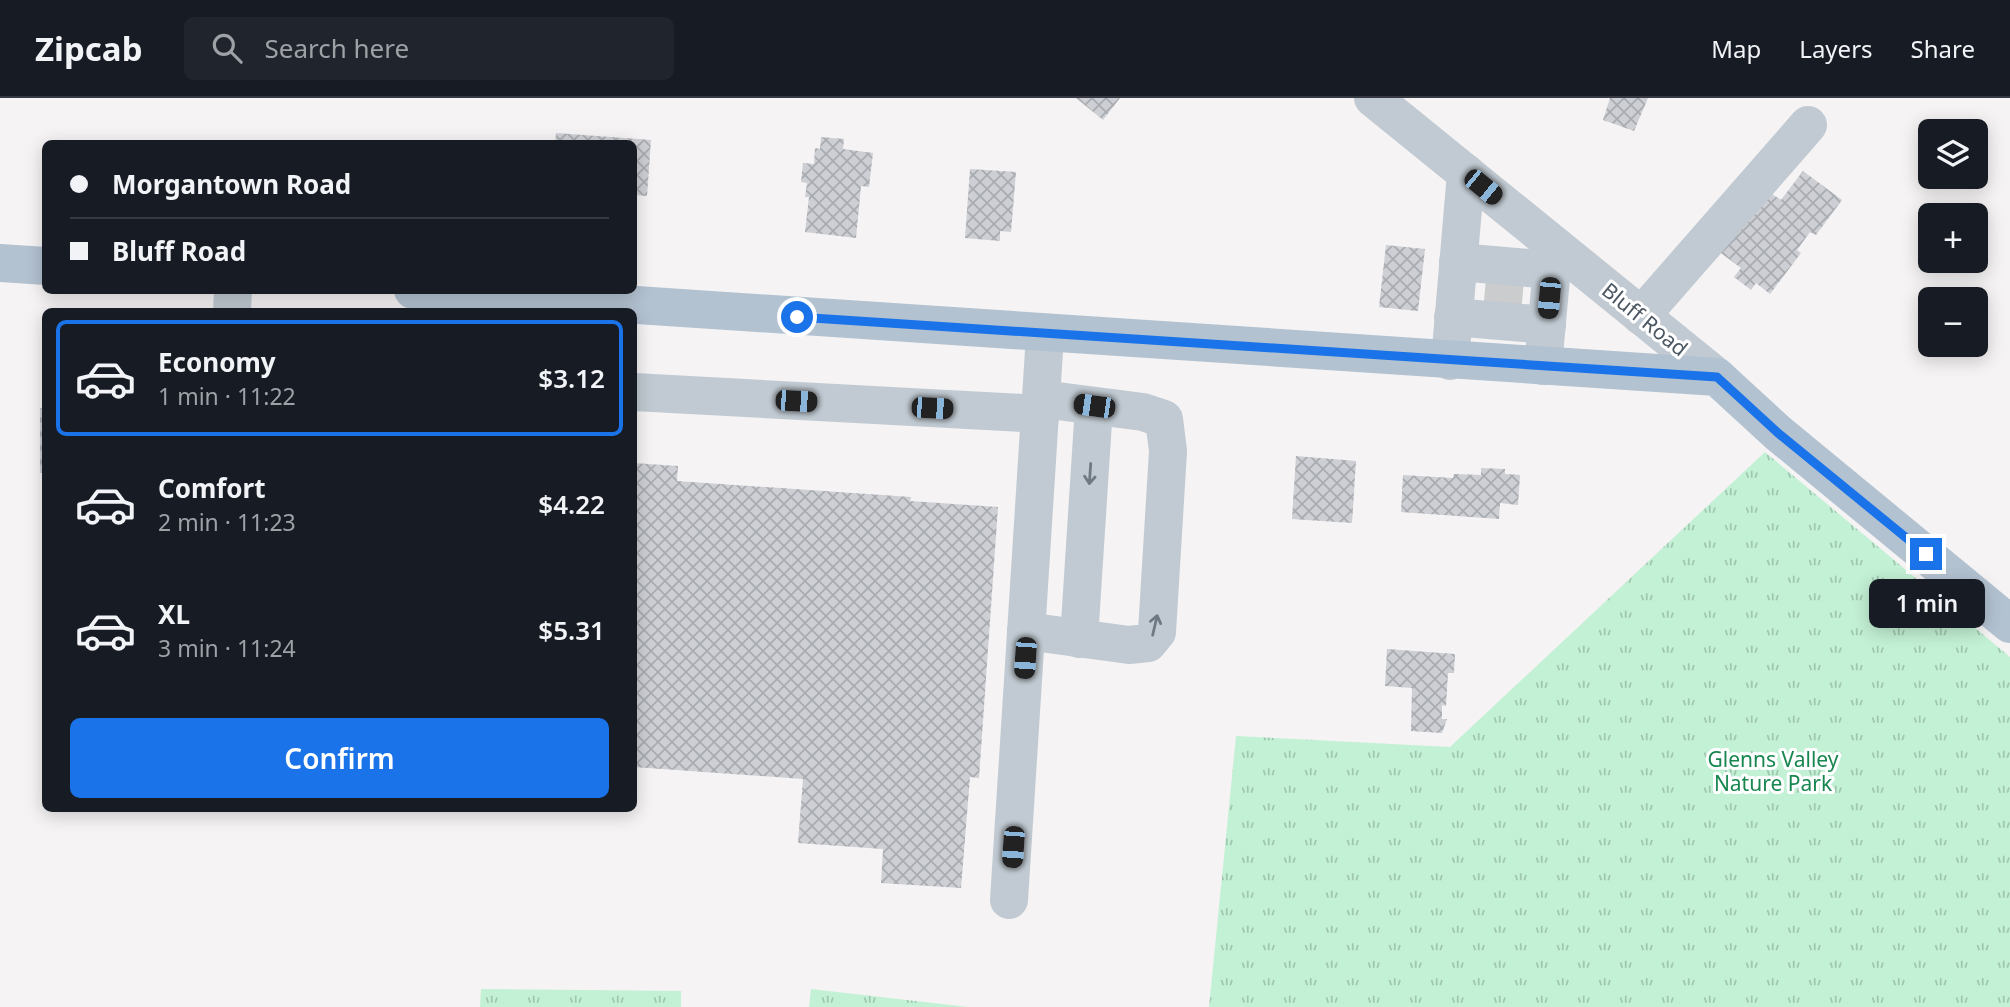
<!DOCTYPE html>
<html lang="en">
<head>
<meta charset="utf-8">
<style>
  body { margin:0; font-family:"Noto Sans",sans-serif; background:#20242c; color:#f1f3f6; height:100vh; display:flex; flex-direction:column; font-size:26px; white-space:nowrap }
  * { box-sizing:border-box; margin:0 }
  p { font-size:23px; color:#9ea1a6 }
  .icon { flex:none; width:38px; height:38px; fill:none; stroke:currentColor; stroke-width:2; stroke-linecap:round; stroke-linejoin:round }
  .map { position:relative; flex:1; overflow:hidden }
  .panel { position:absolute; left:42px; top:210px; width:595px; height:504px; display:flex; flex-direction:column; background:#171b24; border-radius:10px; box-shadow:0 4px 18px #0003 }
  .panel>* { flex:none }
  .top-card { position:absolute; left:42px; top:42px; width:595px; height:154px; border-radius:10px; box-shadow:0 4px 18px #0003; display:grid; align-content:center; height:154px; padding:0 28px; background:#171b24 }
  .controls { position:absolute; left:1918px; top:21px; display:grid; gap:14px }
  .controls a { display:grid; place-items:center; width:70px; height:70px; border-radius:10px; background:#171b24; box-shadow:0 4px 18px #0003; font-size:35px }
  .end { position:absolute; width:32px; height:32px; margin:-16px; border:9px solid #1a73e8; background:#fff; box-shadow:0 0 0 4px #fff }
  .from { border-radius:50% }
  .bubble { position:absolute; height:49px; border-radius:10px; background:#171b24; box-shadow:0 4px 18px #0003; font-size:23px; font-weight:600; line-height:49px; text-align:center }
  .car { position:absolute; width:21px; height:42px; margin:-21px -10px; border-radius:9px; box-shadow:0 0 5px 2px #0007; background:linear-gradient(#222 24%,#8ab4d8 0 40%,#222 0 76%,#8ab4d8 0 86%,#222 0) }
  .top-card b { display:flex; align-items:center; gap:24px; height:66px; font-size:26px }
  .top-card b+b { border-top:2px solid #363941 }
  .top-card i { width:18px; height:18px; background:#f1f3f6 }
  ul { padding:12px 0 0; list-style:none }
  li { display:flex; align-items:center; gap:21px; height:116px; margin:0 14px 10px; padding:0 14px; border:4px solid transparent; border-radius:10px }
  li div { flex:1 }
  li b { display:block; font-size:26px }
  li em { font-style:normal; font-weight:600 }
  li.on { border-color:#1a73e8 }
  li>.icon { width:63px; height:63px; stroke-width:1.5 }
  .cta { display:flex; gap:14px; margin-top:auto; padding:14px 28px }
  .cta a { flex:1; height:80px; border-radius:10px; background:#1a73e8; color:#fff; font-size:28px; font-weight:600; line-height:80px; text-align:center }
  header { display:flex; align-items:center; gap:42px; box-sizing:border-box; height:98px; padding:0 35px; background:#171b24; border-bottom:2px solid #363941 }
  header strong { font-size:33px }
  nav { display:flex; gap:38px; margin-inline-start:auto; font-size:24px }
  .search { width:490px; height:63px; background:#20242c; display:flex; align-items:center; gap:18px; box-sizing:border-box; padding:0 24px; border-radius:10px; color:#9ea1a6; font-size:26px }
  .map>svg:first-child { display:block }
  .grass { fill:url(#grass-tufts) }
  .building { fill:url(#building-cross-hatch) }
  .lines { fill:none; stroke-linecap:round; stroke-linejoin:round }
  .minor-tunnel { stroke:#caccce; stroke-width:38; stroke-dasharray:38 19; stroke-linecap:butt }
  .minor { stroke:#c1cad2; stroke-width:38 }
  .major { stroke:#b3c2d1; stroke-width:38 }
  .oneway { stroke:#6e7983 }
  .route { stroke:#1a73e8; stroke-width:9 }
  .labels { text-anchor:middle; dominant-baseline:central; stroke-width:6; stroke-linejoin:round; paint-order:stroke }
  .street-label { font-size:21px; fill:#4a5661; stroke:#fff }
  .park-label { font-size:21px; fill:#17864f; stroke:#fff }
</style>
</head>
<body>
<header>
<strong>Zipcab</strong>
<div class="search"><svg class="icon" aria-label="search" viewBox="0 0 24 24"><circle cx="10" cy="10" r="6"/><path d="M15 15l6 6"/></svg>Search here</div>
<nav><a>Map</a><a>Layers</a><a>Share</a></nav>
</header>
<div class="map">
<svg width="2010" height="909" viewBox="0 0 2010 909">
  <defs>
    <pattern id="grass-tufts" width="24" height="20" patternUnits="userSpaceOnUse" patternTransform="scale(1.75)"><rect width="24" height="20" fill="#c3f1d5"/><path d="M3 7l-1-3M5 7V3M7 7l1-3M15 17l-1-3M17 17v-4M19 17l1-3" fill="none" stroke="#a0c6b0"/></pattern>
    <pattern id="building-cross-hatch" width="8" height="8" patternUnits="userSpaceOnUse" patternTransform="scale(1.75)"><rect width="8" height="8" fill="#cdcfd5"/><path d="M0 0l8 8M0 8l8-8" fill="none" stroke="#a8abb0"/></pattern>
  </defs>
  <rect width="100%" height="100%" fill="#f5f3f3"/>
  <!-- grass -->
  <g class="grass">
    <polygon points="1765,354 2010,559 2010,909 1209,909 1236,638 1450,649"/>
    <polygon points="481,891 681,893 681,909 480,909"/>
    <polygon points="811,891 968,909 809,909"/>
  </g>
  <!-- building -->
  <g class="building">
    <polygon points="1076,0 1120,0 1103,22"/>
    <polygon points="1610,0 1648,0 1634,33 1603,22"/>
    <polygon points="556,35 651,42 647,98 634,97 634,46 555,46"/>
    <polygon points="821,39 844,41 843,51 873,55 869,89 861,88 856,140 805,134 809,99 805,99 807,85 801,84 803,65 814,66 815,50 820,51"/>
    <polygon points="970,71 1016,74 1011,134 1000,133 1000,143 965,140"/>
    <polygon points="1803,73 1842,102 1816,137 1810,134 1797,152 1801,155 1770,196 1756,185 1751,192 1734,179 1741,170 1714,150 1763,90 1781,102"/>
    <polygon points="1386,147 1425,151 1418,213 1379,209"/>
    <rect x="40" y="310" width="6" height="65"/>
    <polygon points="1296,358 1356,363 1352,425 1292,421"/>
    <polygon points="634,365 678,368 677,383 911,399 910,403 998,409 979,680 970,679 961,790 881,785 883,751 798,745 803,681 634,669"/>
    <polygon points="1481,370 1505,371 1505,376 1520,377 1518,407 1500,405 1499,421 1401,414 1403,377 1453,380 1454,376 1481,377"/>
    <polygon points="1387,551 1455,556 1454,575 1448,575 1446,608 1442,607 1442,621 1447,621 1442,635 1411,633 1412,590 1385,588"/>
  </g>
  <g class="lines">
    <!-- minor-tunnel -->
    <polyline class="minor-tunnel" points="1502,214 1505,182"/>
    <!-- minor -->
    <g class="minor">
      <polyline points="1373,0 1717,279"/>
      <polyline points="1458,164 1552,172"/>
      <polyline points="232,214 233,192"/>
      <polyline points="1641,218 1808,27"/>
      <polyline points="1453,219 1547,227"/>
      <polyline points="1450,263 1466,75"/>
      <polyline points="1543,268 1554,147"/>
      <polyline points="634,294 1041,316"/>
      <polyline points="1026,533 1129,547 1148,545 1157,534 1168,353 1164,321 1143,314 1042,301"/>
      <polyline points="1079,541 1094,308"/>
      <polyline points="1009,802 1045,237"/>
    </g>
    <!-- major -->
    <g class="major">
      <polyline points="0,165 46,168"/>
      <polyline points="413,192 1717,279 1778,335 2010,526"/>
    </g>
  </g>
  <!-- one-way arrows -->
  <defs><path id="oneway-shaft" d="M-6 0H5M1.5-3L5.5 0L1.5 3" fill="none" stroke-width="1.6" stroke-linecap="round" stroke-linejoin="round" transform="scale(1.75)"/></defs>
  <g class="oneway">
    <use href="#oneway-shaft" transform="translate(1090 376) rotate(94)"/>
    <use href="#oneway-shaft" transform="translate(1155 527) rotate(-77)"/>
  </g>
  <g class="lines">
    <!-- route -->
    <polyline class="route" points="797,219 1717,279 1778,335 1926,456"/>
  </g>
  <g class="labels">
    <!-- street labels -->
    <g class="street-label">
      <text transform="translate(1645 221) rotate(39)">Bluff Road</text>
    </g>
    <!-- park labels -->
    <g class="park-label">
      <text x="1773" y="661">Glenns Valley<tspan x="1773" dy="24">Nature Park</tspan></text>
    </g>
  </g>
</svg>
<div class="controls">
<a><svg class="icon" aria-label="layers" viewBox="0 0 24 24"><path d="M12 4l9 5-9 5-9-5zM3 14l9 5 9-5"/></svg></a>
<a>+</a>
<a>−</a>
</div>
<i class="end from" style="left:797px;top:219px"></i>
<i class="end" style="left:1926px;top:456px"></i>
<div class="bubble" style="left:1869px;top:481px;width:116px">1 min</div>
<i class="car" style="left:1483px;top:89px;rotate:129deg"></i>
<i class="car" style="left:1549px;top:200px;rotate:185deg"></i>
<i class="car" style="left:796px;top:303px;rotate:93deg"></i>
<i class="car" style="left:1094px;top:308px;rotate:278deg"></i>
<i class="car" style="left:932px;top:310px;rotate:93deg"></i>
<i class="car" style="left:1025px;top:560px;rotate:184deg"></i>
<i class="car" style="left:1013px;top:749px;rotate:184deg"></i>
<div class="top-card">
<b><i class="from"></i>Morgantown Road</b>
<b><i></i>Bluff Road</b>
</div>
<section class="panel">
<ul>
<li class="on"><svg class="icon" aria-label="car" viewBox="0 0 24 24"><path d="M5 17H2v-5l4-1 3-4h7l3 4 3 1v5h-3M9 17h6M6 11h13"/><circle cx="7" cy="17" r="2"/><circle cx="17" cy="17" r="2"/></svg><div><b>Economy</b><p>1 min · 11:22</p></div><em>$3.12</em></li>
<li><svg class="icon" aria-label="car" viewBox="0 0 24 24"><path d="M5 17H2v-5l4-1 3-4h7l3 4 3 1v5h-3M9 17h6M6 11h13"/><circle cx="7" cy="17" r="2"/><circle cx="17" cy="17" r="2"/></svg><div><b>Comfort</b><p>2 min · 11:23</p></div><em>$4.22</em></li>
<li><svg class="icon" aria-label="car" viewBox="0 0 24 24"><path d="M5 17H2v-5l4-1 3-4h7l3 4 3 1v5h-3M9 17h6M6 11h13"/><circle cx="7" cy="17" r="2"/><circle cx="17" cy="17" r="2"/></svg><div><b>XL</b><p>3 min · 11:24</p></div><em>$5.31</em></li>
</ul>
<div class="cta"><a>Confirm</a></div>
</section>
</div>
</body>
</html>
